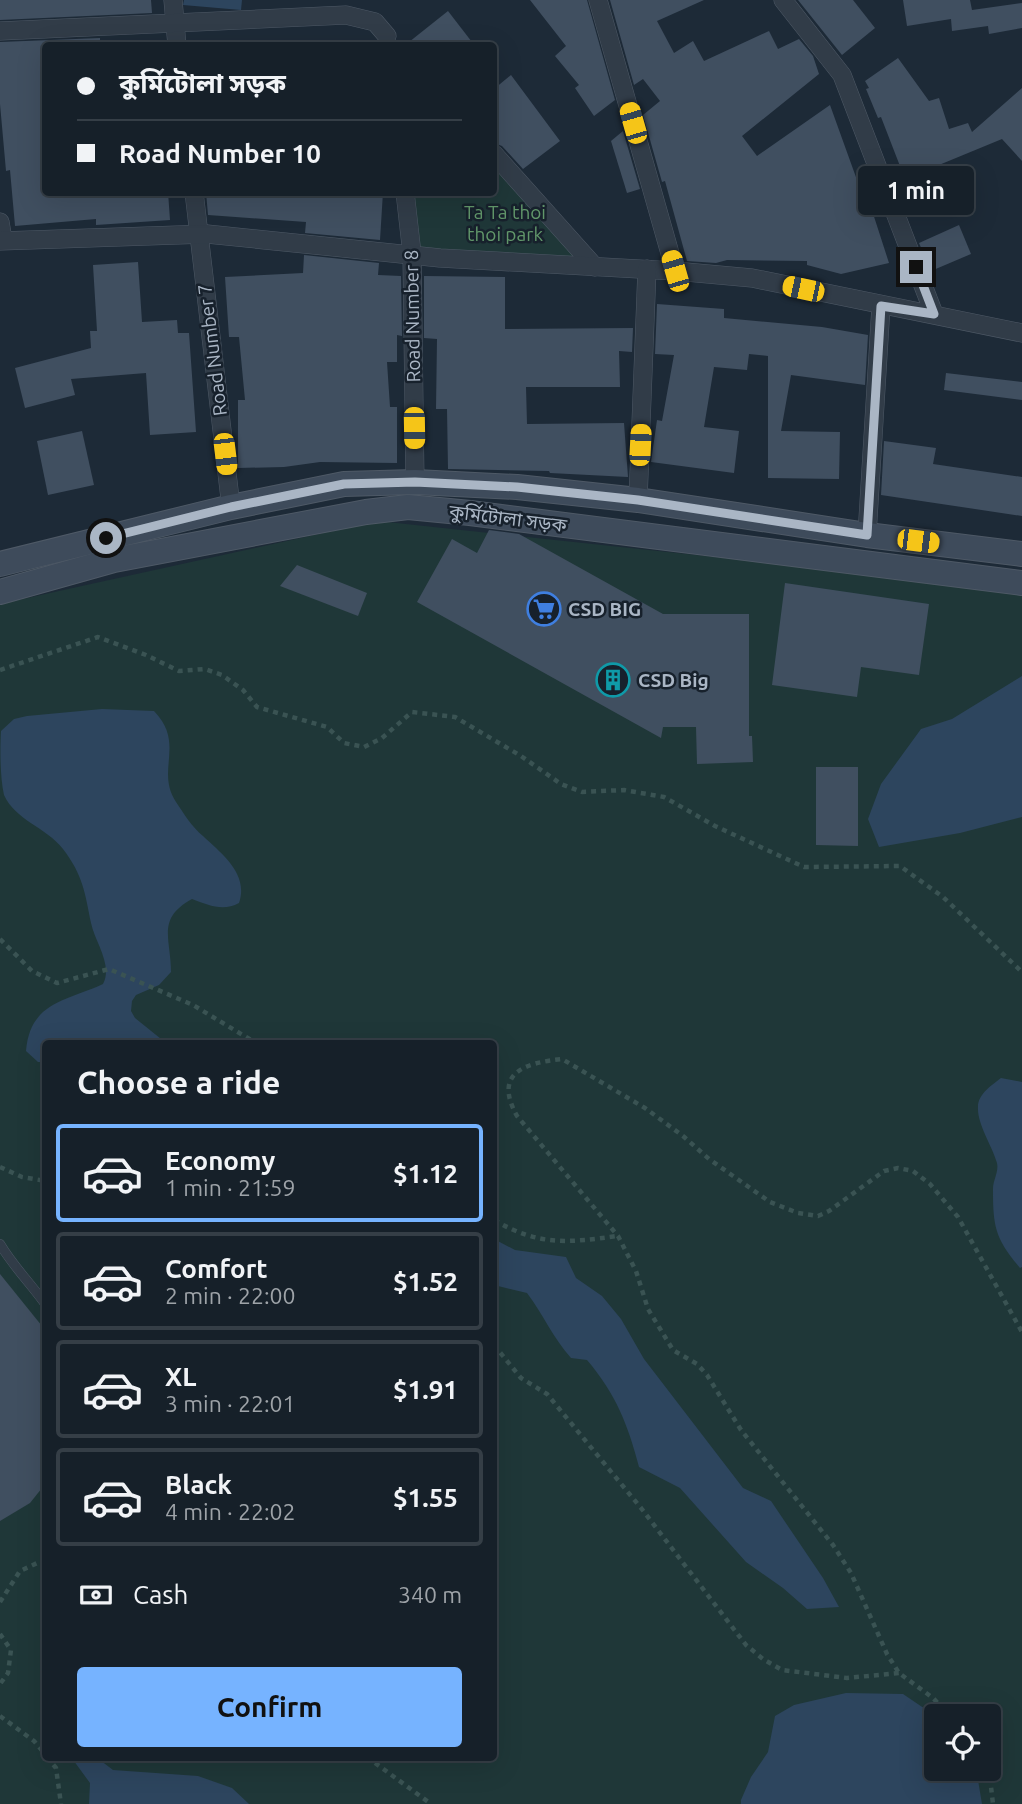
<!DOCTYPE html>
<html lang="en">
<head>
<meta charset="utf-8">
<style>
  body { margin:0; font-family:Ubuntu,"Noto Sans Bengali",sans-serif; background:#1f2831; color:#f1f3f6; height:100vh; display:flex; flex-direction:column; font-size:26px; white-space:nowrap }
  * { box-sizing:border-box; margin:0 }
  p { font-size:23px; color:#9ea3a8 }
  .icon { flex:none; width:38px; height:38px; fill:none; stroke:currentColor; stroke-width:2; stroke-linecap:round; stroke-linejoin:round }
  .map { position:relative; flex:1; overflow:hidden }
  .panel { position:absolute; left:42px; top:1040px; width:455px; height:721px; display:flex; flex-direction:column; background:#162029; border-radius:7px; box-shadow:0 7px 28px #0002,0 0 0 2px #353e46 }
  .panel>* { flex:none }
  .guide { position:absolute; left:42px; top:42px; width:455px; height:154px; border-radius:7px; box-shadow:0 7px 28px #0002,0 0 0 2px #353e46; display:grid; align-content:center; height:154px; padding:0 35px; background:#162029 }
  .tools { position:absolute; left:924px; top:1704px; display:grid; gap:14px }
  .tools a { display:grid; place-items:center; width:77px; height:77px; border-radius:7px; background:#162029; box-shadow:0 7px 28px #0002,0 0 0 2px #353e46; font-size:35px }
  .end { position:absolute; width:32px; height:32px; margin:-16px; border:9px solid #aab6c5; background:#111; box-shadow:0 0 0 4px #111 }
  .from { border-radius:50% }
  .bubble { position:absolute; height:49px; border-radius:7px; background:#162029; box-shadow:0 7px 28px #0002,0 0 0 2px #353e46; font-size:23px; font-weight:700; line-height:49px; text-align:center }
  .car { position:absolute; width:21px; height:42px; margin:-21px -10px; border-radius:9px; box-shadow:0 0 5px 2px #0007; background:linear-gradient(#f5c518 24%,#345 0 40%,#f5c518 0 76%,#345 0 86%,#f5c518 0) }
  .guide b { display:flex; align-items:center; gap:24px; height:66px; font-size:26px }
  .guide b+b { border-top:2px solid #353e46 }
  .guide i { width:18px; height:18px; background:#f1f3f6 }
  ul { padding:0; list-style:none }
  li { display:flex; align-items:center; gap:21px; height:98px; margin:0 14px 10px; padding:0 21px; border:4px solid #353e46; border-radius:7px }
  li div { flex:1 }
  li b { display:block; font-size:26px }
  li em { font-style:normal; font-weight:700 }
  li.selected { border-color:#76b3ff }
  li>.icon { width:63px; height:63px; stroke-width:1.5 }
  h2 { padding:0 35px; font-size:32px; line-height:84px }
  .pay { display:flex; align-items:center; gap:18px; height:77px; padding:0 35px; font-size:26px }
  .pay p { margin-inline-start:auto }
  .action { display:flex; gap:14px; margin-top:auto; padding:14px 35px }
  .action a { flex:1; height:80px; border-radius:7px; background:#76b3ff; color:#111; font-size:28px; font-weight:700; line-height:80px; text-align:center }
  .map>svg:first-child { display:block }
  .green { fill:#1f3738; fill-rule:evenodd }
  .water { fill:#2d455e }
  .building { fill:#404f60 }
  .lines { fill:none; stroke-linecap:round; stroke-linejoin:round }
  .lane-casing { stroke:#4e5966; stroke-width:10 }
  .street-casing { stroke:#4e5966; stroke-width:19 }
  .secondary-casing { stroke:#4e5966; stroke-width:26 }
  .path { stroke:#3a5353; stroke-width:4.5; stroke-dasharray:5 5; stroke-linecap:butt }
  .lane { stroke:#313c48; stroke-width:9 }
  .street { stroke:#313c48; stroke-width:18 }
  .secondary { stroke:#3e4b5b; stroke-width:24 }
  .route { stroke:#aab6c5; stroke-width:9 }
  .labels { text-anchor:middle; dominant-baseline:central; stroke-width:5; stroke-linejoin:round; paint-order:stroke }
  .park-label { font-size:19px; fill:#61976a; stroke:#17212c }
  .street-label { font-size:19px; fill:#aab6c5; stroke:#17212c }
  .poi-label { font-size:19px; font-weight:bold; fill:#aab6c5; stroke:#17212c; text-anchor:start }
</style>
</head>
<body>
<div class="map">
<svg width="1022" height="1804" viewBox="0 0 1022 1804">
  <rect width="100%" height="100%" fill="#1d2a37"/>
  <!-- green -->
  <g class="green">
    <polygon points="494,161 581,259 419,249 412,193 494,192"/>
    <path d="M378 521 1022 590V1804H0V604ZM46 1043H494V1757H46ZM936 1717H989V1769H936Z"/>
  </g>
  <!-- water -->
  <g class="water">
    <polygon points="184,0 242,0 241,10 183,5"/>
    <polygon points="1022,676 1022,817 960,833 879,847 868,819 881,784 921,729 952,719"/>
    <path d="M102 709 154 711C186 744 155 770 176 802 184 814 192 827 203 836 222 854 249 874 239 903 223 912 208 905 192 899 156 919 171 938 171 972L159 985 136 995 132 1001 131 1011 135 1018 166 1043H46L45 1062H38L26 1051C30 1002 66 1001 103 984 113 965 95 942 91 923 85 893 83 875 63 849 46 827 16 821 4 795 0 777 0 750 1 731L14 719 27 716Z"/>
    <path d="M1001 1078 1022 1082V1267L1020 1268C995 1238 993 1227 993 1189 993 1180 999 1172 997 1163 992 1145 977 1124 978 1107 978 1094 992 1085 1001 1078Z"/>
    <path d="M494 1239 515 1250 566 1257 576 1278 602 1296 621 1319 644 1359 743 1488 771 1501 823 1578 839 1607 807 1609 783 1588 746 1562 680 1488 639 1467C628 1425 616 1394 587 1360L571 1358C553 1338 543 1314 527 1293L494 1285Z"/>
    <polygon points="846,1693 903,1694 934,1715 936,1717 936,1769 973,1769 978,1780 982,1804 741,1804 741,1800 751,1777 768,1752 775,1716 794,1705"/>
    <polygon points="71,1757 96,1757 113,1770 198,1776 232,1788 249,1804 89,1804 90,1783"/>
  </g>
  <!-- building -->
  <g class="building">
    <polygon points="0,0 151,0 152,13 0,20"/>
    <polygon points="530,0 587,0 615,100 594,116 575,88 579,85 555,56 566,46"/>
    <polygon points="610,0 704,0 657,21 674,53 693,41 704,61 769,31 778,49 799,39 813,56 819,74 742,136 757,156 830,105 857,180 861,179 868,198 889,263 841,274 807,265 807,261 727,260 716,263 687,261 665,181 662,182 643,115 660,101 643,79 634,85"/>
    <polygon points="798,0 853,0 875,28 842,55"/>
    <polygon points="903,0 970,0 972,10 1022,3 1022,28 989,34 988,26 952,31 951,19 907,26"/>
    <polygon points="448,11 475,46 404,46"/>
    <polygon points="100,38 100,46 46,46 46,192 168,192 170,220 96,225 96,219 15,226 10,170 6,171 0,104 0,42"/>
    <polygon points="898,58 929,101 939,98 949,129 968,123 972,132 1022,88 1022,161 1002,139 905,179 881,117 878,118 866,89 869,88 865,81"/>
    <polygon points="511,75 560,141 523,169 502,146 494,143 494,89"/>
    <polygon points="623,131 640,189 627,193 611,141"/>
    <polygon points="206,192 383,192 380,240 305,233 306,222 208,215"/>
    <polygon points="959,225 971,254 931,271 919,243"/>
    <polygon points="304,255 379,263 378,275 401,276 402,336 397,335 397,362 387,362 390,407 397,407 397,463 320,462 284,467 238,468 238,400 245,400 239,337 229,337 225,277 303,273"/>
    <polygon points="138,262 142,322 177,320 178,333 189,333 196,432 150,435 146,373 71,379 75,395 25,408 15,368 91,348 90,331 97,331 93,265"/>
    <polygon points="424,276 505,277 505,329 633,328 632,352 619,351 620,387 526,387 527,424 624,423 628,477 550,473 549,471 448,469 447,409 436,409 437,339 424,338"/>
    <polygon points="657,304 724,309 724,318 822,327 868,335 865,385 791,375 781,431 840,432 839,479 768,478 768,356 749,354 747,370 714,367 704,427 739,431 734,473 651,462 657,420 662,421 674,355 655,354"/>
    <polygon points="946,373 1022,382 1022,400 944,390"/>
    <polygon points="82,431 94,485 48,495 37,441"/>
    <polygon points="884,441 936,448 933,464 1022,477 1022,516 881,495"/>
    <polygon points="489,530 519,534 663,614 749,614 749,736 752,736 753,762 697,764 696,727 663,727 661,738 417,602 452,539 477,553"/>
    <polygon points="297,565 367,593 358,616 280,586"/>
    <polygon points="785,583 929,604 919,675 861,667 857,697 772,685"/>
    <polygon points="816,767 858,767 858,846 816,845"/>
    <polygon points="0,1274 46,1331 46,1483 30,1503 0,1521"/>
  </g>
  <g class="lines">
    <defs>
      <path id="lane" d="M0 1244C13 1266 31 1284 46 1305"/>
      <g id="street">
        <polyline points="173,0 177,46"/>
        <polyline points="598,0 675,271"/>
        <polyline points="783,0 842,75 934,314"/>
        <polyline points="0,31 346,15 375,22 387,36"/>
        <polyline points="494,154 595,267"/>
        <polyline points="194,192 231,507"/>
        <polyline points="405,192 412,254 415,482"/>
        <polyline points="0,222 3,240"/>
        <polyline points="0,241 207,234 440,258 675,271 752,278 1022,333"/>
        <polyline points="638,500 647,269"/>
        <polyline points="867,535 881,306"/>
      </g>
      <g id="secondary">
        <polyline points="0,564 231,507 344,484 415,482 517,487 638,500 867,535 1022,554"/>
        <polyline points="0,592 114,560 366,512 408,507 470,513 1022,583"/>
      </g>
    </defs>
    <!-- lane casing -->
    <use href="#lane" class="lane-casing"/>
    <!-- street casing -->
    <use href="#street" class="street-casing"/>
    <!-- secondary casing -->
    <use href="#secondary" class="secondary-casing"/>
    <!-- path -->
    <g class="path">
      <polyline points="0,670 98,637 146,655 179,671 205,669 222,675 243,690 257,707 327,727 344,743 364,747 382,738 412,712 455,717 521,756 561,784 582,792 624,790 664,797 715,826 804,867 900,866 943,897 1022,972"/>
      <polyline points="0,939 32,971 57,983 109,969 193,1005 256,1043"/>
      <polyline points="0,1167 22,1177 46,1181"/>
      <path d="M494 1220C539 1246 567 1243 617 1236"/>
      <polyline points="494,1345 521,1378 547,1394 641,1508 746,1645 763,1659 782,1670 847,1678 899,1673"/>
      <polyline points="0,1602 20,1571 46,1559"/>
      <polyline points="0,1634 11,1650 8,1673 0,1684"/>
      <polyline points="0,1716 34,1741 46,1755"/>
      <path d="M951 1717 933 1698 899 1673 887 1654 851 1573 833 1545 741 1430 707 1375 697 1364 673 1350 648 1309 636 1271 618 1236 517 1116C493 1073 524 1063 562 1059L645 1108 683 1136 709 1159 770 1202 798 1213 818 1216 829 1211 884 1171 898 1168 913 1171 930 1184 958 1217 1022 1332"/>
      <polyline points="47,1757 56,1768 61,1804"/>
      <polyline points="367,1757 431,1804"/>
      <polyline points="985,1769 990,1778 993,1804"/>
    </g>
    <!-- lane -->
    <use href="#lane" class="lane"/>
    <!-- street -->
    <use href="#street" class="street"/>
    <!-- secondary -->
    <use href="#secondary" class="secondary"/>
  </g>
  <g class="lines">
    <!-- route -->
    <polyline class="route" points="106,538 231,507 344,484 415,482 517,487 638,500 867,535 881,306 934,314 916,267"/>
  </g>
  <!-- icons -->
  <defs>
    <symbol id="supermarket-ring" viewBox="-11 -11 22 22"><circle r="9.5" fill="#17212c" stroke="#3f7fe0" stroke-width="1.5"/><path d="M-6-5.5h2.5l.6 2H6L4.5 2H-2.5L-4.4-4H-6ZM-1.5 3.2a1.3 1.3 0 1 0 .1 0ZM3 3.2a1.3 1.3 0 1 0 .1 0Z" fill="#3f7fe0"/></symbol>
    <symbol id="building-ring" viewBox="-11 -11 22 22"><circle r="9.5" fill="#17212c" stroke="#0f9aa8" stroke-width="1.5"/><path d="M-4-6H4V6H1V3H-1V6H-4ZM-2.5-4.3h1.7v1.8h-1.7ZM.8-4.3h1.7v1.8H.8ZM-2.5-1h1.7V.8h-1.7ZM.8-1h1.7V.8H.8Z" fill="#0f9aa8"/></symbol>
  </defs>
  <g fill-rule="evenodd">
    <use href="#supermarket-ring" x="525" y="590" width="38" height="38"/>
    <use href="#building-ring" x="594" y="661" width="38" height="38"/>
  </g>
  <g class="labels">
    <!-- park labels -->
    <g class="park-label">
      <text x="505" y="212">Ta Ta thoi<tspan x="505" dy="22">thoi park</tspan></text>
    </g>
    <!-- street labels -->
    <g class="street-label">
      <text transform="translate(412 316) rotate(-91)">Road Number 8</text>
      <text transform="translate(212 350) rotate(-97)">Road Number 7</text>
      <text transform="translate(508 518) rotate(7)">কুর্মিটোলা সড়ক</text>
    </g>
    <!-- poi labels -->
    <g class="poi-label">
      <text x="568" y="609">CSD BIG</text>
      <text x="638" y="680">CSD Big</text>
    </g>
  </g>
</svg>
<div class="tools">
<a><svg class="icon" aria-label="locate" viewBox="0 0 24 24"><circle cx="12" cy="12" r="6"/><path d="M12 2v4M12 18v4M2 12h4M18 12h4"/></svg></a>
</div>
<i class="end from" style="left:106px;top:538px"></i>
<i class="end" style="left:916px;top:267px"></i>
<div class="bubble" style="left:858px;top:166px;width:116px">1 min</div>
<i class="car" style="left:633px;top:123px;rotate:344deg"></i>
<i class="car" style="left:675px;top:271px;rotate:344deg"></i>
<i class="car" style="left:803px;top:289px;rotate:282deg"></i>
<i class="car" style="left:414px;top:428px;rotate:179deg"></i>
<i class="car" style="left:640px;top:445px;rotate:3deg"></i>
<i class="car" style="left:225px;top:454px;rotate:173deg"></i>
<i class="car" style="left:918px;top:541px;rotate:97deg"></i>
<div class="guide">
<b><i class="from"></i>কুর্মিটোলা সড়ক</b>
<b><i></i>Road Number 10</b>
</div>
<section class="panel">
<h2>Choose a ride</h2>
<ul>
<li class="selected"><svg class="icon" aria-label="car" viewBox="0 0 24 24"><path d="M5 17H2v-5l4-1 3-4h7l3 4 3 1v5h-3M9 17h6M6 11h13"/><circle cx="7" cy="17" r="2"/><circle cx="17" cy="17" r="2"/></svg><div><b>Economy</b><p>1 min · 21:59</p></div><em>$1.12</em></li>
<li><svg class="icon" aria-label="car" viewBox="0 0 24 24"><path d="M5 17H2v-5l4-1 3-4h7l3 4 3 1v5h-3M9 17h6M6 11h13"/><circle cx="7" cy="17" r="2"/><circle cx="17" cy="17" r="2"/></svg><div><b>Comfort</b><p>2 min · 22:00</p></div><em>$1.52</em></li>
<li><svg class="icon" aria-label="car" viewBox="0 0 24 24"><path d="M5 17H2v-5l4-1 3-4h7l3 4 3 1v5h-3M9 17h6M6 11h13"/><circle cx="7" cy="17" r="2"/><circle cx="17" cy="17" r="2"/></svg><div><b>XL</b><p>3 min · 22:01</p></div><em>$1.91</em></li>
<li><svg class="icon" aria-label="car" viewBox="0 0 24 24"><path d="M5 17H2v-5l4-1 3-4h7l3 4 3 1v5h-3M9 17h6M6 11h13"/><circle cx="7" cy="17" r="2"/><circle cx="17" cy="17" r="2"/></svg><div><b>Black</b><p>4 min · 22:02</p></div><em>$1.55</em></li>
</ul>
<div class="pay"><svg class="icon" aria-label="cash" viewBox="0 0 24 24"><path d="M3 7h18v10H3z"/><circle cx="12" cy="12" r="2"/></svg>Cash<p>340 m</p></div>
<div class="action"><a>Confirm</a></div>
</section>
</div>
</body>
</html>
